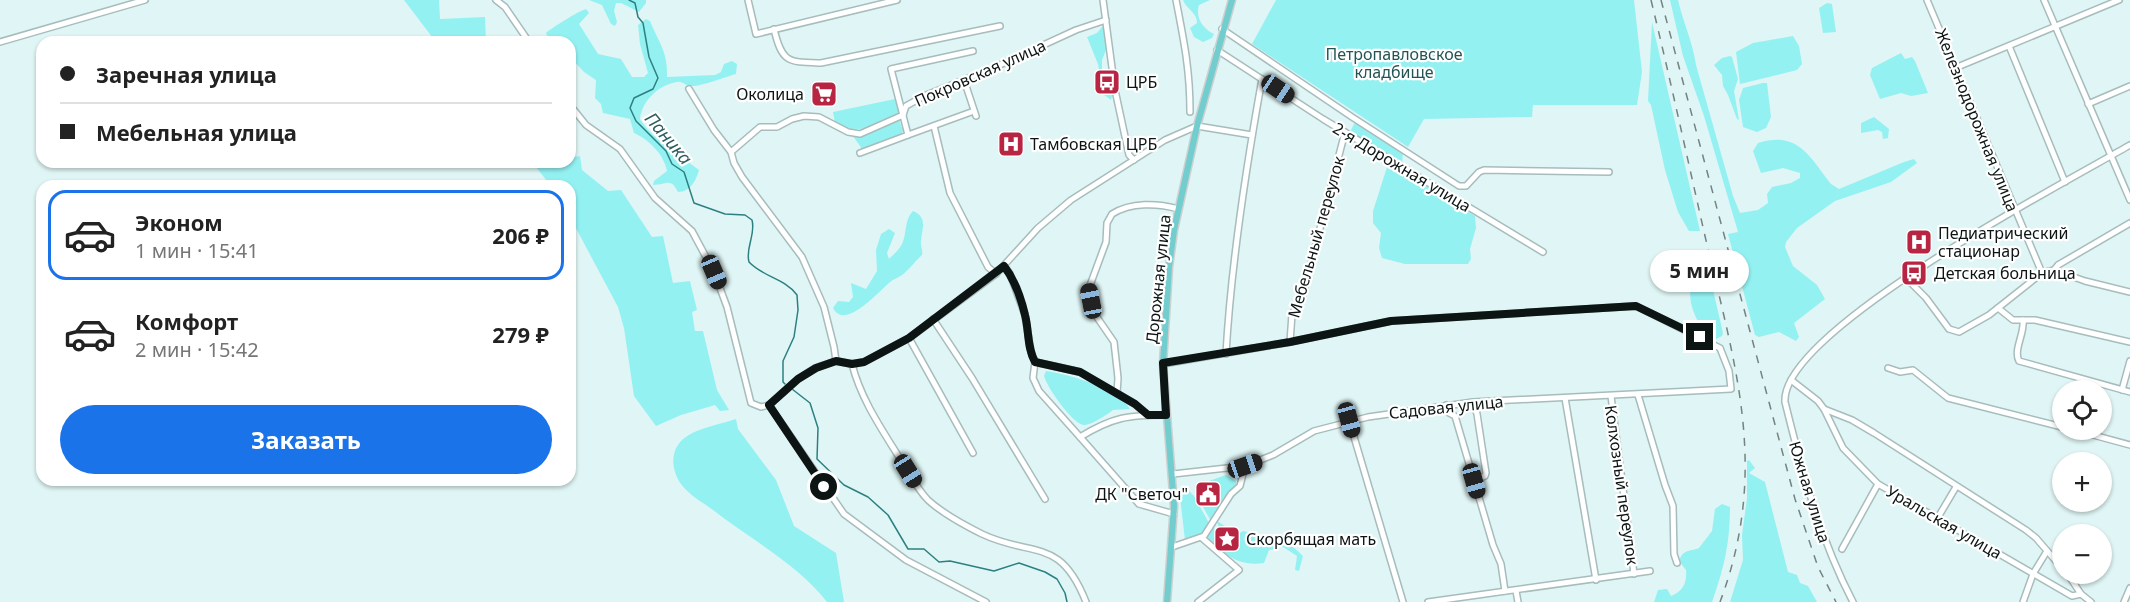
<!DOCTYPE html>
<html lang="ru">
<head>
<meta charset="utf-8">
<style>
  body { margin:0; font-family:"Noto Sans",sans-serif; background:#f2f2f2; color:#222; height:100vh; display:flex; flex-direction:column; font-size:22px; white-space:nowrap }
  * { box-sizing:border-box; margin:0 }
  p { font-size:20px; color:#767676 }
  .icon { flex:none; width:33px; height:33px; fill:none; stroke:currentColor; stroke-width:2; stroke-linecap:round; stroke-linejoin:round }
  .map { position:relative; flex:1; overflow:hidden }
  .side { position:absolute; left:36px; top:180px; width:540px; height:306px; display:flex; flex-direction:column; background:#fff; border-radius:18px; box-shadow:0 2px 4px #0004 }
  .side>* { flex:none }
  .hud { position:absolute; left:36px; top:36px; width:540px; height:132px; border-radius:18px; box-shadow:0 2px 4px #0004; display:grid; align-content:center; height:132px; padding:0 24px; background:#fff }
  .fabs { position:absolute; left:2052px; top:380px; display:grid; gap:12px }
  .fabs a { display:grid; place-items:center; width:60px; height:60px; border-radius:50%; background:#fff; box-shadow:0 2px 4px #0004; font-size:30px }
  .end { position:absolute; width:27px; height:27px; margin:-14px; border:8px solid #0c1414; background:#fff; box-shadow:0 0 0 3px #fff }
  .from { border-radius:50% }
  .bubble { position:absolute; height:42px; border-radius:21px; background:#fff; box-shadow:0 2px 4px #0004; font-size:20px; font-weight:700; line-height:42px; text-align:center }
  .car { position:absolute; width:18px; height:36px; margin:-18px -9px; border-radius:8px; box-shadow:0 0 4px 2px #0007; background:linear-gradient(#222 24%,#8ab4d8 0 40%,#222 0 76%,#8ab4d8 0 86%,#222 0) }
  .hud b { display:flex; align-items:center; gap:21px; height:57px; font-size:22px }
  .hud b+b { border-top:2px solid #e0e0e0 }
  .hud i { width:15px; height:15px; background:#222 }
  ul { padding:10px 0 0; list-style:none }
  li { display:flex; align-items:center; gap:18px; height:90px; margin:0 12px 9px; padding:0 12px; border:3px solid transparent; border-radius:18px }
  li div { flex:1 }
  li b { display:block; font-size:22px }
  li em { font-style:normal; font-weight:700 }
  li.active { border-color:#1a73e8 }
  li>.icon { width:54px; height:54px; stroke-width:1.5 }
  .button { display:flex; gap:12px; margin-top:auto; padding:12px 24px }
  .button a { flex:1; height:69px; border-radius:36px; background:#1a73e8; color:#fff; font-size:24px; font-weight:700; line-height:69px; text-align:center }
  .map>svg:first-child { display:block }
  .green { fill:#94f1f2 }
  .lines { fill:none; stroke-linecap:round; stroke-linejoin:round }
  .stream { stroke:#2c8081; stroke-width:1.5 }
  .minor-casing { stroke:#a7bcbc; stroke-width:8 }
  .major-casing { stroke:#ced0d0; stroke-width:9 }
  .minor { stroke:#fff; stroke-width:5 }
  .major { stroke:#72cdce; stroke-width:6 }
  .rail { stroke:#748282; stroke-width:1.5; stroke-dasharray:8 8; stroke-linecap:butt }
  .route { stroke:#0c1414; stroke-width:8 }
  .labels { text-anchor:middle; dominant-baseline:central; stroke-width:4.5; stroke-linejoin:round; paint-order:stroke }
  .park-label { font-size:16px; fill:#235454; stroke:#fff }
  .street-label { font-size:16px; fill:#0c1414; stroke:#fff }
  .poi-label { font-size:16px; fill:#0c1414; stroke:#fff; text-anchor:start }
  .water-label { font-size:18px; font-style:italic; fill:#2d5e5e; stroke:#fff }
</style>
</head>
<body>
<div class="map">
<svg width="2130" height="602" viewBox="0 0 2130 602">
  <rect width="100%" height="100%" fill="#e0f5f5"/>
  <!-- green -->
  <g class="green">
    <polygon points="404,0 439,0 440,19 485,17 486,42 436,42"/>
    <polygon points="589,0 646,0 646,3 639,12 621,3 616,3 614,11 617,22 615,26 611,24 602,5"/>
    <path d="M1183 0H1210L1199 5C1195 19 1204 29 1214 34L1212 38 1203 42 1194 37 1190 28 1197 23C1197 12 1187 10 1183 0Z"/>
    <polygon points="1276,0 1634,0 1642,72 1637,105 1533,105 1532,117 1424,119 1408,147 1252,44"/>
    <path d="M1670 0H1678C1683 22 1693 43 1696 65L1733 196 1740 213 1758 210 1768 203 1767 194 1772 187 1791 183 1800 178V173L1783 168 1761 173 1753 151 1758 143C1798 130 1810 157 1831 184L1839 189 1904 162 1914 159 1917 163 1891 182 1835 201 1797 228 1786 242 1785 247 1793 266 1817 285 1825 299 1794 323 1799 337 1796 341 1779 332 1759 337 1755 335 1728 234 1738 232 1704 116 1683 56Z"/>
    <polygon points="1827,3 1832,4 1836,32 1823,33 1819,8"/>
    <path d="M586 9 589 13 579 24 598 54 621 59 632 77H644L648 73 640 44 638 25 646 19 650 21C659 43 668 52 667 77L715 75 721 72 724 64 732 61 737 64 736 74C725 77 701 87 690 86 685 86 683 81 677 82 658 85 642 101 640 119 651 138 682 157 699 170 696 181 690 192 678 192 670 177 668 185 653 185L654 181 667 171C664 154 648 139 634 133L630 119 603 113 601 104 595 98 596 80 584 72 570 57V42H550L546 33C550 29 580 10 586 9Z"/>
    <polygon points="1652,22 1700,231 1689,231 1678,212 1665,170 1651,105 1648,101"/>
    <polygon points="1103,26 1106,50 1102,60 1102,76 1106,85 1113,92 1111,100 1103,94 1098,64 1087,37 1097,33"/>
    <polygon points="1793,36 1799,46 1802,64 1797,70 1740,84 1736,52 1753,43"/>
    <polygon points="1901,53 1905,59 1912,57 1915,61 1928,93 1911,96 1901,93 1880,99 1870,75 1872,68"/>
    <polygon points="1730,56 1732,57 1738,79 1734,91 1739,120 1737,119 1728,95 1723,86 1722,75 1714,65 1722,58"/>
    <polygon points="1763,83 1767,83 1771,117 1766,128 1757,132 1743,127 1739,100 1743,88"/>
    <path d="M895 99 899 114C879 126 857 136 835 123L833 112Z"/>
    <polygon points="1874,117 1889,129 1888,138 1883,139 1882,132 1878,130 1861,133 1861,123"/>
    <polygon points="899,120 903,131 901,135 862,149 853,136 866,135"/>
    <polygon points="1355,122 1403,153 1402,164 1350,132"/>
    <polygon points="580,156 582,170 608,191 621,190 652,237 663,236 673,283 690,281 697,310 692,312 695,331 703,331 717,390 729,410 720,411 715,405 681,415 656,426 634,396 624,328 618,307 570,217 570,186 551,186 532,162 570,162 570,158"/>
    <polygon points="1388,164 1394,166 1475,216 1476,228 1470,249 1471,259 1468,264 1405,264 1382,258 1379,248 1381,233 1373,223 1373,211"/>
    <path d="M913 211C928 217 922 229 921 240 920 245 923 249 922 255 915 261 909 270 902 275 898 278 893 279 889 283 878 292 845 331 833 308L838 301 849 302 853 297 851 283 866 289 877 271 876 250 881 234 889 229 895 233 887 253 889 259C893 255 899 250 902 244 907 234 904 220 913 211Z"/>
    <path d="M1705 275 1711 281 1723 333 1722 336 1716 339C1695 332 1676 279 1705 275Z"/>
    <path d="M1046 371C1069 374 1119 389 1130 409L1113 410C1107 415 1090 426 1083 425 1071 422 1047 387 1044 376Z"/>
    <path d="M736 419 738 429 776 480 794 526 836 553 844 602H827C800 566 749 538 713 510 702 502 689 495 681 484 673 473 670 456 678 445 688 429 719 425 736 419Z"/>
    <polygon points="1749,460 1755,468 1749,473 1765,482 1788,572 1797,575 1800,583 1808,586 1817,602 1730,602 1743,560 1742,535 1747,498 1747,461"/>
    <polygon points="1226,475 1236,481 1236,486 1211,521 1203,507 1218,500 1214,484 1210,485 1209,481"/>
    <polygon points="1184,486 1194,496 1209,523 1200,536 1185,540 1180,497"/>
    <path d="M1722 504 1730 507C1730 543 1724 568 1712 602H1654L1658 590 1667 589 1671 596C1683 591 1687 583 1686 570L1679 561C1683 549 1689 552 1699 548L1712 531 1715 509Z"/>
    <path d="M1217 521 1238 534 1243 531 1287 541 1303 556 1299 571 1295 570 1297 556 1280 545 1277 549 1269 550 1264 563C1239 567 1225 554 1206 540L1214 527 1217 541 1227 546 1231 544 1233 535 1219 528Z"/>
  </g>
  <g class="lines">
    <!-- stream -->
    <g class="stream">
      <path d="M629 0 635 3 638 17 643 23 649 57 658 78 653 89 634 98 630 108 636 121 666 151 672 164 684 172 694 203 725 214 745 215 752 220C756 235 745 248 749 262 763 277 784 278 797 295L798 310 794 337 783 361V382L785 384"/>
      <polyline points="792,389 810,403 818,428 817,459 844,485 868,497 888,515 908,549 924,549 939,562 950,561 994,571 1019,563 1045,572 1057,579 1065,593 1067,602"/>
    </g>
    <defs>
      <g id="minor">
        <polyline points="496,0 505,7 529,42"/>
        <polyline points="748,0 756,34 897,0"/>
        <polyline points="1103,0 1115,90 1129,155 1134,160"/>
        <path d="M1176 0C1184 41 1190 70 1190 112"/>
        <polyline points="1927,0 2042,273"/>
        <polyline points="2044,0 2130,200"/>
        <path d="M774 29C782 63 788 62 821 63L1000 26"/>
        <polyline points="1222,29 1352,117 1459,186 1466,186 1479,172 1484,170 1609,172"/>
        <polyline points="0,42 145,0"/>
        <polyline points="2009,46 2065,182"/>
        <polyline points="1217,50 1323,119 1543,252"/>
        <polyline points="1955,68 2119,0"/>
        <polyline points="964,80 976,116"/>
        <polyline points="689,89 714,130 731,152"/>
        <polyline points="2088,104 2130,86"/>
        <polyline points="570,105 586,125 620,149 655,198 692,231 714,272 727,307 751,403 761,407 769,405 798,379 815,368 836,361 852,364 864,362 909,338 996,274 1038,228 1071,200 1165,140 1197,126 1252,135"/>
        <polyline points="934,126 950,193 988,267 996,274"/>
        <polyline points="908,135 974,111"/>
        <polyline points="860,153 908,135 891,69 973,51"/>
        <path d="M1004 266 1010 274 1025 315 1031 352 1035 362 1033 378 1039 391 1080 437C1113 417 1128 415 1166 415"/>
        <polyline points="2054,270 2085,281 2130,292"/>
        <polyline points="1906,278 1926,298 1949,329 1959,332 1989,315 2042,273 2054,270 2058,265 2130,223"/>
        <polyline points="1998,308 2013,320 2035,320 2130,342"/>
        <polyline points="933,319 972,378 1045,499"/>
        <path d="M2023 320C2025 333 2013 350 2019 361L2130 392"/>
        <polyline points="909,338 973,453"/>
        <polyline points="1290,342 1292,314 1302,298 1345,132"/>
        <path d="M1226 354C1231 264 1246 168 1262 79"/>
        <polyline points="836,361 834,347 824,307 802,257 742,177 734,163 731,152 760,127 777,127 792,119 804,116 819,117 848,132 860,134 903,115 906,106 924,96 991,69 1076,30 1106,20"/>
        <polyline points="1035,362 1080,372 1135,404 1148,415"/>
        <path d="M852 364C861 400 883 431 902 462 910 474 917 489 928 500 942 513 964 525 982 534 1033 558 1060 536 1086 602"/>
        <polyline points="1163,364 1290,342 1391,321 1636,306 1720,348 1729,371 1731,389 1473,402 1368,417 1314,431 1273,455 1245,466 1173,474"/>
        <polyline points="1888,368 1900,372 1913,370 1948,398 2062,427"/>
        <polyline points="1791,380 1818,401 1824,409 1852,420 1874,433 2026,530 2036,538 2062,568"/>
        <polyline points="2122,390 2130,361"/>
        <path d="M1117 393 1118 378 1114 342 1092 310 1089 288 1106 242 1107 223 1112 214C1131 202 1157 203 1179 209"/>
        <polyline points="1638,395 1665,485 1673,506 1674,554 1677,563"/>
        <polyline points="1611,396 1634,574"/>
        <polyline points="1565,398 1596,580"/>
        <polyline points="1473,402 1477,414 1486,473 1485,476 1474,481"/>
        <polyline points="769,405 844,514 906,560 986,602"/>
        <polyline points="1446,405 1449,413 1455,416 1493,545 1501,564 1505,591"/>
        <polyline points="1824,409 1843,448 1878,484 2072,596 2081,594 2091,602"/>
        <polyline points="1349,420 1403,602"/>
        <polyline points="2071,429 2130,445"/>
        <polyline points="1080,437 1139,504 1174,514"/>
        <polyline points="1937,519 1956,487"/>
        <polyline points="1172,547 1204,536 1231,494 1240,486 1245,466"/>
        <polyline points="1842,549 1878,484"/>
        <polyline points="2067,573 2081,594"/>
        <polyline points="1516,591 1518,602"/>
        <polyline points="1198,602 1239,570 1202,538"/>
        <polyline points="1428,602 1650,571"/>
        <path d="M1853 602C1820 539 1802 471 1785 402 1780 331 2068 181 2130 145"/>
        <polyline points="2023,602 2033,574 2047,551"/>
        <polyline points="2124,602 2130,588"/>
      </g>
      <polyline id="major" points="1167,602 1174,506 1163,364 1169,267 1174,230 1197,126 1232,0"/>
    </defs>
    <!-- minor casing -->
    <use href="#minor" class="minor-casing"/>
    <!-- major casing -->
    <use href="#major" class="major-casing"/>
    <!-- minor -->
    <use href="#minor" class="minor"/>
    <!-- major -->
    <use href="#major" class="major"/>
    <!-- rail -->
    <g class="rail">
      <path d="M1651 0C1670 78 1687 157 1705 236 1735 366 1770 469 1720 602"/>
      <polyline points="1661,0 1795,499 1818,567 1836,602"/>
    </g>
  </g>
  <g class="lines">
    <!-- route -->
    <path class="route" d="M824 487 769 405 798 379 816 368 836 361 852 364 864 362 909 338 1004 266C1014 279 1021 298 1025 315 1029 330 1027 348 1035 362L1080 372 1135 404 1148 415H1166L1163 363 1290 342 1391 321 1636 306 1700 337"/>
  </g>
  <!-- icons -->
  <defs>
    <symbol id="bus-square" viewBox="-11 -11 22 22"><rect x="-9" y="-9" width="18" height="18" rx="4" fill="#b72542" stroke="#fff"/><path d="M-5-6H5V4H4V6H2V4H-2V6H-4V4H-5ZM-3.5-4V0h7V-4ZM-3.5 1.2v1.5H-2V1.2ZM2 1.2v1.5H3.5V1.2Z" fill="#fff"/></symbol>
    <symbol id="supermarket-square" viewBox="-11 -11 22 22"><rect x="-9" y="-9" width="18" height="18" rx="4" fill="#b72542" stroke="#fff"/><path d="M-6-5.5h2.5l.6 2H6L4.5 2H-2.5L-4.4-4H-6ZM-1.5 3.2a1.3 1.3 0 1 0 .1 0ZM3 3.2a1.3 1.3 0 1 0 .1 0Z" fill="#fff"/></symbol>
    <symbol id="hospital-square" viewBox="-11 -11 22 22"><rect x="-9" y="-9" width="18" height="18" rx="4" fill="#b72542" stroke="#fff"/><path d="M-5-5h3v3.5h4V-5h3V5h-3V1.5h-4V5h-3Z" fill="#fff"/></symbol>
    <symbol id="civic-square" viewBox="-11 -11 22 22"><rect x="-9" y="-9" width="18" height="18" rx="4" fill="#b72542" stroke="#fff"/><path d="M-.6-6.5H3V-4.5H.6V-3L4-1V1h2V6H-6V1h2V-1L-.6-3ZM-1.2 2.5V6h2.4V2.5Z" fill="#fff"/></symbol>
    <symbol id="sight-square" viewBox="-11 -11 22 22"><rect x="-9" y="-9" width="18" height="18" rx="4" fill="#b72542" stroke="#fff"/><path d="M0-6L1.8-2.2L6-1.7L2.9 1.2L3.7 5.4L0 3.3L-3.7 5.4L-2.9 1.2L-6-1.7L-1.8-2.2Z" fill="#fff"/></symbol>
  </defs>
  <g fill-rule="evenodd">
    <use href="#bus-square" x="1092" y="67" width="30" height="30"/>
    <use href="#supermarket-square" x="809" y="79" width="30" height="30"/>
    <use href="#hospital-square" x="996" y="129" width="30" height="30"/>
    <use href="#hospital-square" x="1904" y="227" width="30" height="30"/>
    <use href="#bus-square" x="1899" y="258" width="30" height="30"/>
    <use href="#civic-square" x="1193" y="479" width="30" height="30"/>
    <use href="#sight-square" x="1212" y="524" width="30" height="30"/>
  </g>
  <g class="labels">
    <!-- park labels -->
    <g class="park-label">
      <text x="1394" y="54">Петропавловское<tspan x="1394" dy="18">кладбище</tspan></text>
    </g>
    <!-- street labels -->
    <g class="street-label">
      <text transform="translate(980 73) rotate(-24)">Покровская улица</text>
      <text transform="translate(1977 120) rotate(68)">Железнодорожная улица</text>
      <text transform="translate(1402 167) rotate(31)">2-я Дорожная улица</text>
      <text transform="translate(1316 237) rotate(-74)">Мебельный переулок</text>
      <text transform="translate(1158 279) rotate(-84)">Дорожная улица</text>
      <text transform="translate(1446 407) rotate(-6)">Садовая улица</text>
      <text transform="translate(1622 485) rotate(82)">Колхозный переулок</text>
      <text transform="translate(1810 492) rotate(73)">Южная улица</text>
      <text transform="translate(1944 522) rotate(30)">Уральская улица</text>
    </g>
    <!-- poi labels -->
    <g class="poi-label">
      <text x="1126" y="82">ЦРБ</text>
      <text x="804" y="94" text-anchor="end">Околица</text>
      <text x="1030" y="144">Тамбовская ЦРБ</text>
      <text x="1938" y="233">Педиатрический<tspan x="1938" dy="18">стационар</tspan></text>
      <text x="1934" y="273">Детская больница</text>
      <text x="1188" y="494" text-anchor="end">ДК "Светоч"</text>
      <text x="1246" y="539">Скорбящая мать</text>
    </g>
    <!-- water labels -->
    <g class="water-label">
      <text transform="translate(669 138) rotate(50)">Паника</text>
    </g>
  </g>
</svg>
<div class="fabs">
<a><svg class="icon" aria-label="locate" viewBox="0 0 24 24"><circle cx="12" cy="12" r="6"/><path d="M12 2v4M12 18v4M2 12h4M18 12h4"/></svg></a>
<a>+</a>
<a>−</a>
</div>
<i class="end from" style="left:824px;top:487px"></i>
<i class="end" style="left:1700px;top:337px"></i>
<div class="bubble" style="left:1650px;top:250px;width:99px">5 мин</div>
<i class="car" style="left:1278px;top:89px;rotate:124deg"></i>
<i class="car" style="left:714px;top:272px;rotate:157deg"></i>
<i class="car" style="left:1091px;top:301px;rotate:349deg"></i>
<i class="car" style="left:1349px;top:420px;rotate:165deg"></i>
<i class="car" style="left:1245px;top:466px;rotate:71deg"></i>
<i class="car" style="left:908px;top:471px;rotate:148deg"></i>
<i class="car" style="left:1474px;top:481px;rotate:164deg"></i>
<div class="hud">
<b><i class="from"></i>Заречная улица</b>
<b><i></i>Мебельная улица</b>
</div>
<section class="side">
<ul>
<li class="active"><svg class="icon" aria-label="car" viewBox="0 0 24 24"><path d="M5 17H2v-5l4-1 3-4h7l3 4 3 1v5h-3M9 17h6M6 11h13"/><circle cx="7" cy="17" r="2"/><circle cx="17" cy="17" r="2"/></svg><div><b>Эконом</b><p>1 мин · 15:41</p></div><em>206 ₽</em></li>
<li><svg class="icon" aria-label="car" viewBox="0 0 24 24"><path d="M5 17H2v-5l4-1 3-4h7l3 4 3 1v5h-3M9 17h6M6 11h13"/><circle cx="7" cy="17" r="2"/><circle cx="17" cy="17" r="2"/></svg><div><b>Комфорт</b><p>2 мин · 15:42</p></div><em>279 ₽</em></li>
</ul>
<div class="button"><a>Заказать</a></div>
</section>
</div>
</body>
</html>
